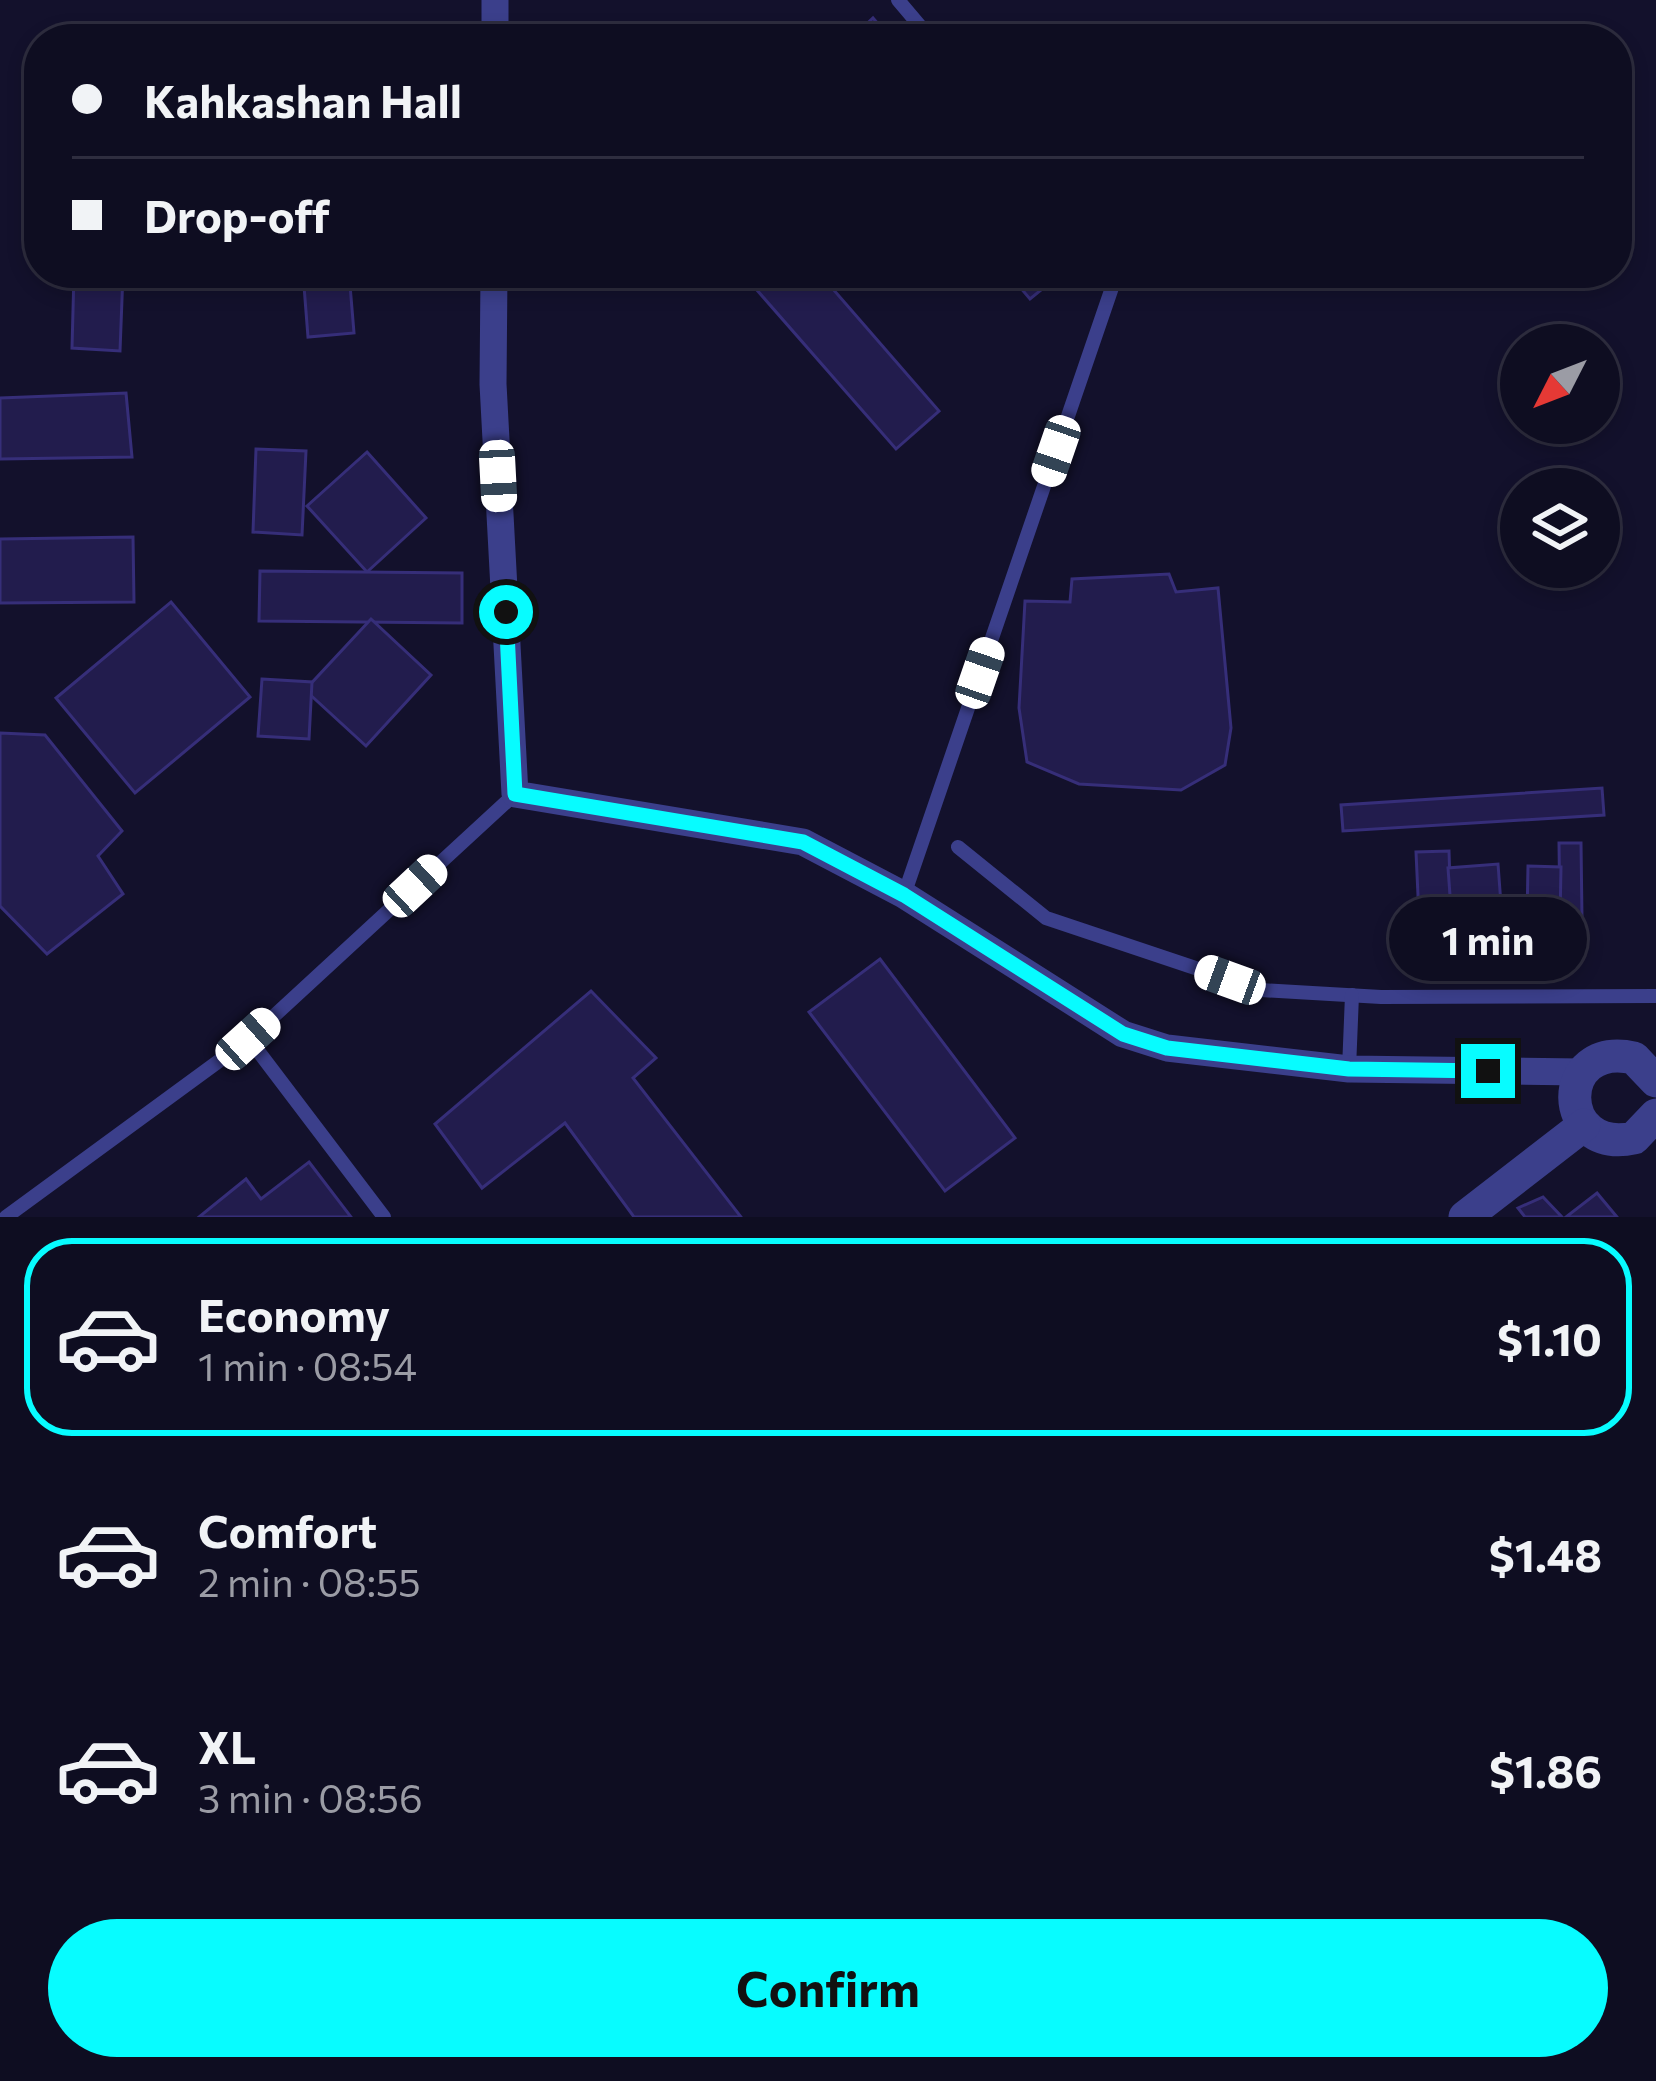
<!DOCTYPE html>
<html lang="en">
<head>
<meta charset="utf-8">
<style>
  body { margin:0; font-family:Commissioner,sans-serif; background:#1c1b2e; color:#f1f3f6; height:100vh; display:flex; flex-direction:column; font-size:45px; white-space:nowrap }
  * { box-sizing:border-box; margin:0 }
  p { font-size:39px; color:#9b9ca5 }
  .icon { flex:none; width:66px; height:66px; fill:none; stroke:currentColor; stroke-width:2; stroke-linecap:round; stroke-linejoin:round }
  .map { position:relative; height:1217px; overflow:hidden }
  .drawer { display:flex; flex-direction:column; background:#0e0d21; flex:1 }
  .drawer>* { flex:none }
  .hud { position:absolute; left:24px; top:24px; width:1608px; height:264px; border-radius:48px; box-shadow:0 6px 18px #0003,0 0 0 3px #2e2d3f; display:grid; align-content:center; height:264px; padding:0 48px; background:#0e0d21 }
  .needle { width:78px; rotate:228deg }
  .buttons { position:absolute; left:1500px; top:324px; display:grid; gap:24px }
  .buttons a { display:grid; place-items:center; width:120px; height:120px; border-radius:50%; background:#0e0d21; box-shadow:0 6px 18px #0003,0 0 0 3px #2e2d3f; font-size:60px }
  .end { position:absolute; width:54px; height:54px; margin:-27px; border:15px solid #07fcff; background:#111; box-shadow:0 0 0 6px #111 }
  .from { border-radius:50% }
  .bubble { position:absolute; height:84px; border-radius:42px; background:#0e0d21; box-shadow:0 6px 18px #0003,0 0 0 3px #2e2d3f; font-size:39px; font-weight:700; line-height:84px; text-align:center }
  .car { position:absolute; width:36px; height:72px; margin:-36px -18px; border-radius:15px; box-shadow:0 0 9px 3px #0007; background:linear-gradient(#fff 24%,#345 0 40%,#fff 0 76%,#345 0 86%,#fff 0) }
  .hud b { display:flex; align-items:center; gap:42px; height:114px; font-size:45px }
  .hud b+b { border-top:3px solid #2e2d3f }
  .hud i { width:30px; height:30px; background:#f1f3f6 }
  ul { padding:21px 0 0; list-style:none }
  li { display:flex; align-items:center; gap:36px; height:198px; margin:0 24px 18px; padding:0 24px; border:6px solid transparent; border-radius:48px }
  li div { flex:1 }
  li b { display:block; font-size:45px }
  li em { font-style:normal; font-weight:700 }
  li.active { border-color:#07fcff }
  li>.icon { width:108px; height:108px; stroke-width:1.5 }
  .button { display:flex; gap:24px; margin-top:auto; padding:24px 48px }
  .button a { flex:1; height:138px; border-radius:72px; background:#07fcff; color:#111; font-size:48px; font-weight:700; line-height:138px; text-align:center }
  .map>svg:first-child { display:block }
  .building { fill:#221c4d; stroke:#362e79; stroke-width:3 }
  .lines { fill:none; stroke-linecap:round; stroke-linejoin:round }
  .service { stroke:#3b3f8b; stroke-width:14 }
  .minor { stroke:#3b3f8b; stroke-width:27 }
  .tertiary { stroke:#3b3f8b; stroke-width:33 }
  .route { stroke:#07fcff; stroke-width:15 }
</style>
</head>
<body>
<div class="map">
<svg width="1656" height="1217" viewBox="0 0 1656 1217">
  <rect width="100%" height="100%" fill="#13112c"/>
  <!-- building -->
  <g class="building">
    <polygon points="873,18 891,39 851,39"/>
    <polygon points="74,273 123,273 120,351 72,348"/>
    <polygon points="303,273 349,273 354,333 308,337"/>
    <polygon points="742,273 819,273 939,411 896,449"/>
    <polygon points="1008,273 1062,273 1030,299"/>
    <polygon points="126,393 132,457 0,459 0,398"/>
    <polygon points="256,449 306,451 302,535 253,532"/>
    <polygon points="367,452 426,518 367,572 307,506"/>
    <polygon points="133,537 134,602 0,603 0,539"/>
    <polygon points="260,571 462,573 462,623 259,621"/>
    <polygon points="1169,574 1176,592 1218,588 1231,728 1225,765 1181,790 1079,784 1027,762 1019,708 1025,601 1070,602 1072,579"/>
    <polygon points="171,602 250,697 135,793 56,698"/>
    <polygon points="371,619 431,675 366,746 305,690"/>
    <polygon points="262,679 312,682 309,739 258,736"/>
    <polygon points="0,733 45,735 122,831 98,856 123,894 47,954 0,906"/>
    <polygon points="1602,788 1604,815 1343,831 1341,805"/>
    <polygon points="1559,843 1581,843 1582,918 1560,919"/>
    <polygon points="1449,851 1451,916 1419,917 1416,852"/>
    <polygon points="1498,864 1502,918 1452,922 1448,868"/>
    <polygon points="1528,866 1561,867 1560,919 1527,918"/>
    <polygon points="880,959 1015,1138 945,1191 809,1012"/>
    <polygon points="591,991 656,1058 633,1078 741,1217 634,1217 565,1123 482,1188 435,1124"/>
    <polygon points="309,1162 351,1217 199,1217 246,1179 261,1199"/>
    <polygon points="1597,1193 1617,1217 1566,1217"/>
    <polygon points="1543,1197 1562,1217 1525,1217 1518,1208"/>
  </g>
  <g class="lines">
    <!-- service -->
    <g class="service">
      <polyline points="898,0 931,39"/>
      <polyline points="958,847 1046,918 1261,990 1381,997 1656,996"/>
      <polyline points="904,895 1117,273"/>
      <polyline points="249,1039 384,1217"/>
      <polyline points="1349,1069 1352,995"/>
      <polyline points="6,1217 249,1039 515,794"/>
    </g>
    <!-- minor -->
    <g class="minor">
      <polyline points="495,39 495,0"/>
      <polyline points="494,273 493,384 515,794 803,842 904,895 1123,1034 1167,1048 1349,1069 1581,1072"/>
    </g>
    <!-- tertiary -->
    <g class="tertiary">
      <path d="M1656 1081 1634 1058C1554 1040 1556 1155 1634 1138L1656 1115"/>
      <polyline points="1465,1217 1584,1125"/>
    </g>
  </g>
  <g class="lines">
    <!-- route -->
    <polyline class="route" points="506,612 515,794 803,842 904,895 1123,1034 1167,1048 1349,1069 1488,1071"/>
  </g>
</svg>
<div class="buttons">
<a><svg class="needle" viewBox="-14 -14 28 28"><path d="M0-13l5 13h-10z" fill="#e53935"/><path d="M0 13l5-13h-10z" fill="#9b9ca5"/></svg></a>
<a><svg class="icon" aria-label="layers" viewBox="0 0 24 24"><path d="M12 4l9 5-9 5-9-5zM3 14l9 5 9-5"/></svg></a>
</div>
<i class="end from" style="left:506px;top:612px"></i>
<i class="end" style="left:1488px;top:1071px"></i>
<div class="bubble" style="left:1389px;top:897px;width:198px">1 min</div>
<i class="car" style="left:1056px;top:451px;rotate:199deg"></i>
<i class="car" style="left:498px;top:476px;rotate:177deg"></i>
<i class="car" style="left:980px;top:673px;rotate:19deg"></i>
<i class="car" style="left:415px;top:886px;rotate:47deg"></i>
<i class="car" style="left:1230px;top:980px;rotate:290deg"></i>
<i class="car" style="left:248px;top:1039px;rotate:48deg"></i>
<div class="hud">
<b><i class="from"></i>Kahkashan Hall</b>
<b><i></i>Drop-off</b>
</div>
</div>
<section class="drawer">
<ul>
<li class="active"><svg class="icon" aria-label="car" viewBox="0 0 24 24"><path d="M5 17H2v-5l4-1 3-4h7l3 4 3 1v5h-3M9 17h6M6 11h13"/><circle cx="7" cy="17" r="2"/><circle cx="17" cy="17" r="2"/></svg><div><b>Economy</b><p>1 min · 08:54</p></div><em>$1.10</em></li>
<li><svg class="icon" aria-label="car" viewBox="0 0 24 24"><path d="M5 17H2v-5l4-1 3-4h7l3 4 3 1v5h-3M9 17h6M6 11h13"/><circle cx="7" cy="17" r="2"/><circle cx="17" cy="17" r="2"/></svg><div><b>Comfort</b><p>2 min · 08:55</p></div><em>$1.48</em></li>
<li><svg class="icon" aria-label="car" viewBox="0 0 24 24"><path d="M5 17H2v-5l4-1 3-4h7l3 4 3 1v5h-3M9 17h6M6 11h13"/><circle cx="7" cy="17" r="2"/><circle cx="17" cy="17" r="2"/></svg><div><b>XL</b><p>3 min · 08:56</p></div><em>$1.86</em></li>
</ul>
<div class="button"><a>Confirm</a></div>
</section>
</body>
</html>
